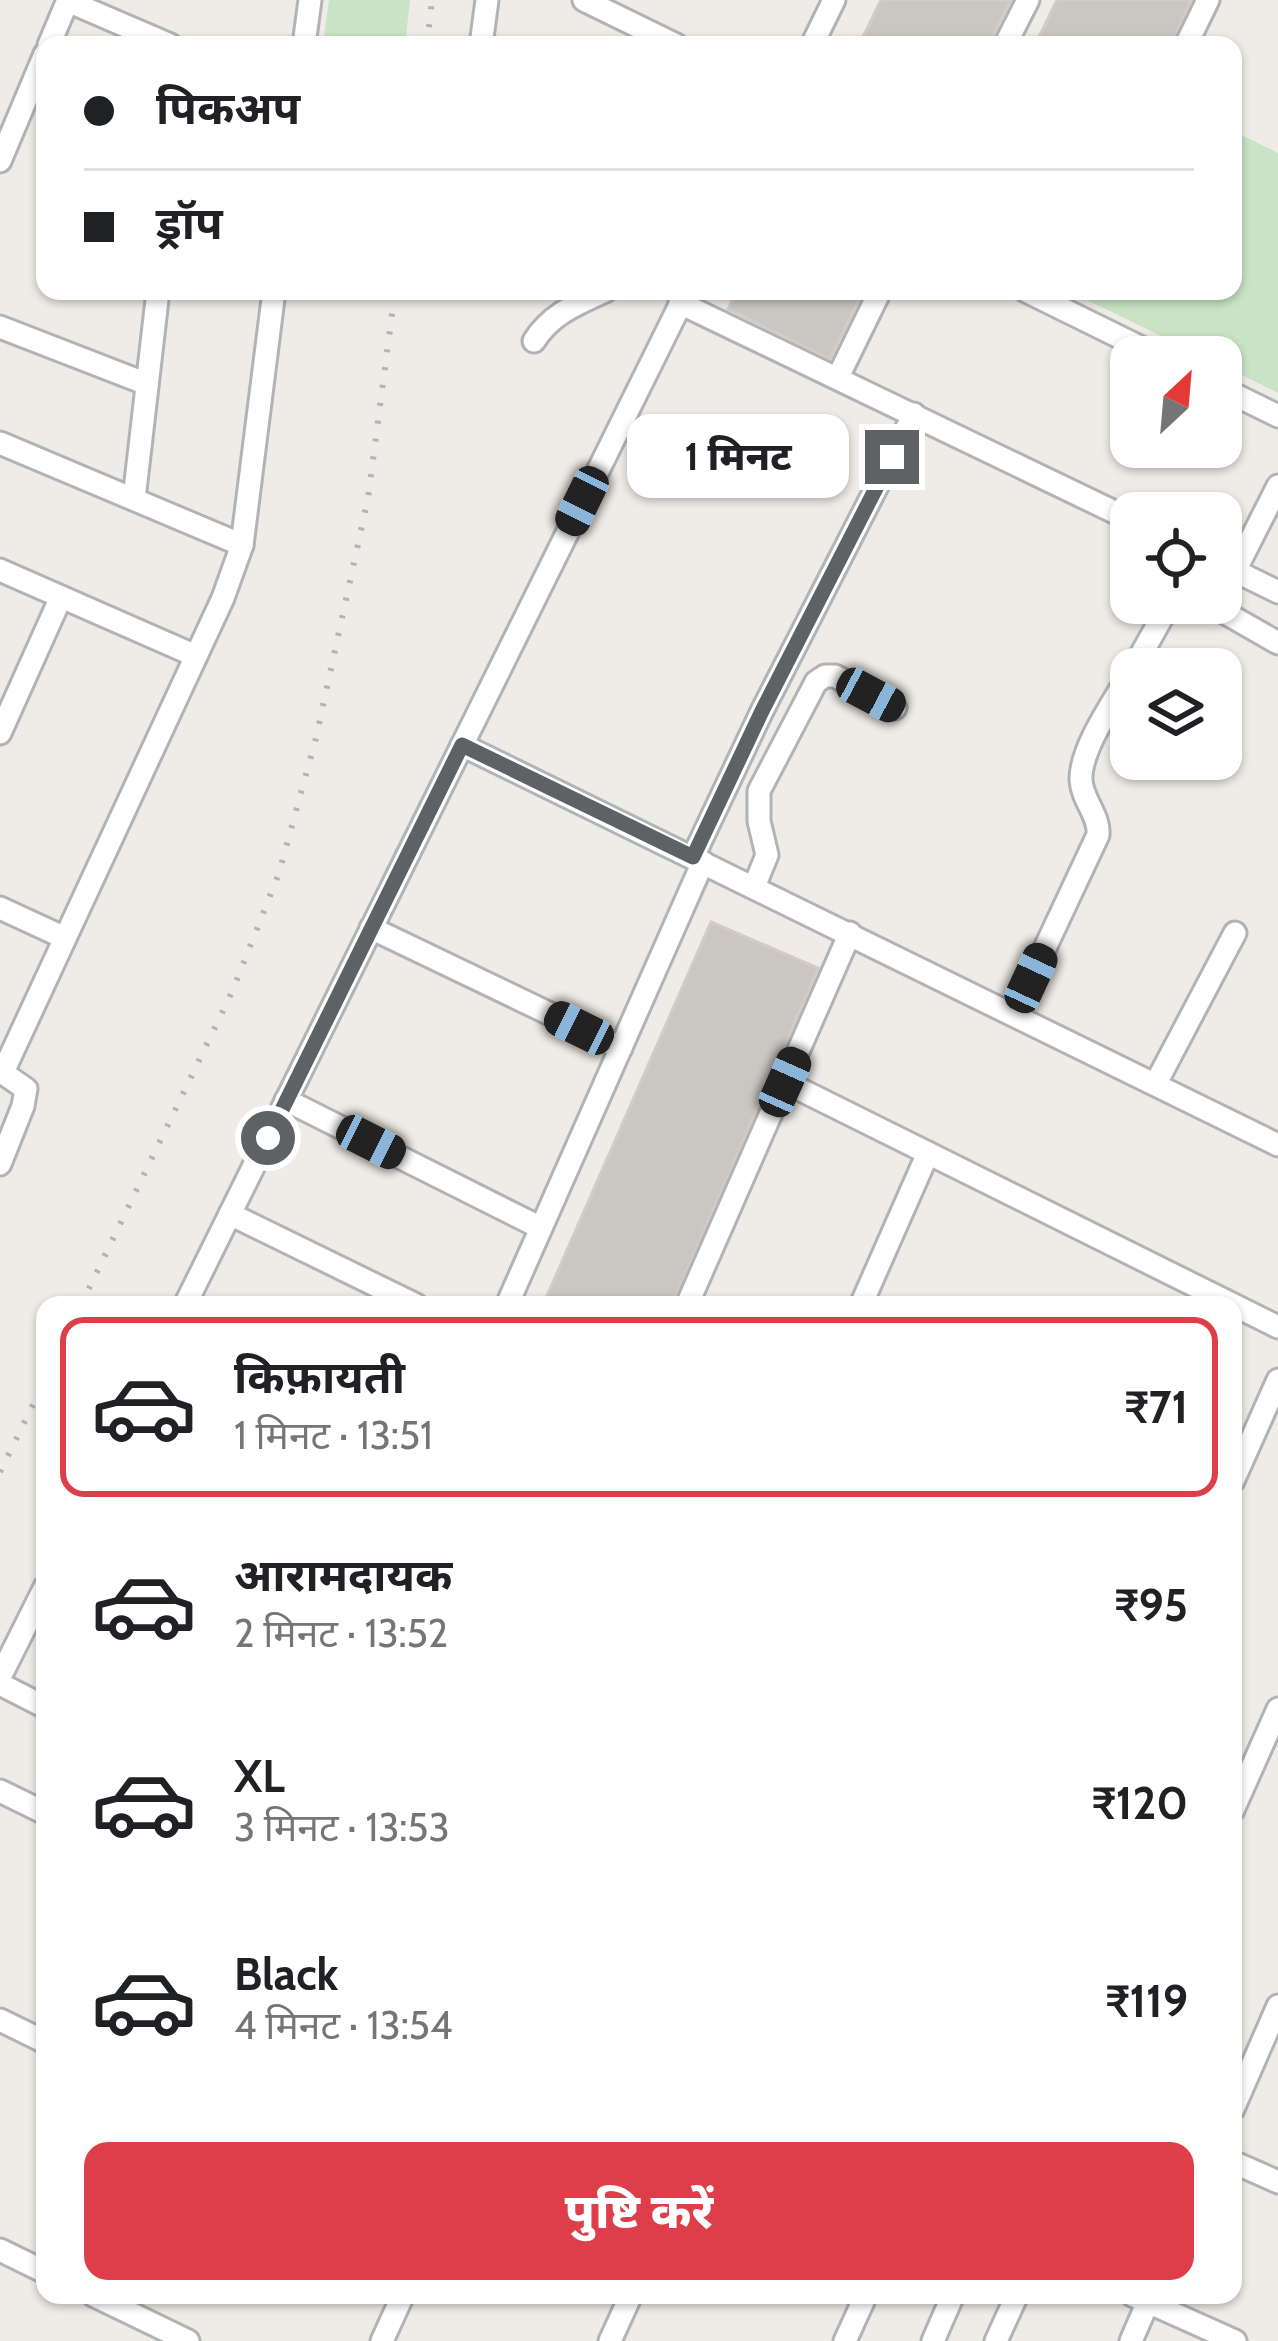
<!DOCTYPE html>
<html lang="hi">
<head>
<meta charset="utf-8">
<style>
  body { margin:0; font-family:Cabin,"Noto Sans Devanagari",sans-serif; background:#f6f6f6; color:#202124; height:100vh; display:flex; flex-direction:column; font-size:45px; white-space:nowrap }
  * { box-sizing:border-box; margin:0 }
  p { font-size:39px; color:#757577 }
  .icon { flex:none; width:66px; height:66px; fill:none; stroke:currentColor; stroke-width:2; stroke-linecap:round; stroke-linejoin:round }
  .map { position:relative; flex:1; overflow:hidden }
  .sheet { position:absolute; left:36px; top:1296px; width:1206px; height:1008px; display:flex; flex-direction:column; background:#fff; border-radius:24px; box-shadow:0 3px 9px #0004 }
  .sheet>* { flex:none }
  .hud { position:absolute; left:36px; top:36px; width:1206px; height:264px; border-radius:24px; box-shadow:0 3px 9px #0004; display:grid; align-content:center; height:264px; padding:0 48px; background:#fff }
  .needle { width:78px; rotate:26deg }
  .tools { position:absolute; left:1110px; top:336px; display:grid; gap:24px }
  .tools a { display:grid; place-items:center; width:132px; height:132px; border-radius:24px; background:#fff; box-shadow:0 3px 9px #0004; font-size:60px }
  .end { position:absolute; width:54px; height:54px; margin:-27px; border:15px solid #5e6265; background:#fff; box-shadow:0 0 0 6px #fff }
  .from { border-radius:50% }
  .bubble { position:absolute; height:84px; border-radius:24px; background:#fff; box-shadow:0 3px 9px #0004; font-size:39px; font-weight:800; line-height:84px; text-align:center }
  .car { position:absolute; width:36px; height:72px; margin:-36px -18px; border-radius:15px; box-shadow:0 0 9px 3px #0007; background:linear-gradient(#222 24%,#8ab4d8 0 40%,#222 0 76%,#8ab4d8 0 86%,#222 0) }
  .hud b { display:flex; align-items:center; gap:42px; height:114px; font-size:45px }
  .hud b+b { border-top:3px solid #e0e0e0 }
  .hud i { width:30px; height:30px; background:#202124 }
  ul { padding:21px 0 0; list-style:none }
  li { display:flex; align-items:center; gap:36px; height:180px; margin:0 24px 18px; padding:0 24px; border:6px solid transparent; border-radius:24px }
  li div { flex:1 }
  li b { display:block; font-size:45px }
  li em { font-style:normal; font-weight:800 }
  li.on { border-color:#dd3e4a }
  li>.icon { width:108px; height:108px; stroke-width:1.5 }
  .primary-button { display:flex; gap:24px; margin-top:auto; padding:24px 48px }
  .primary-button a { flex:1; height:138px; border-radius:24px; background:#dd3e4a; color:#fff; font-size:48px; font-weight:800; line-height:138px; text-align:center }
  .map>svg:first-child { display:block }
  .green { fill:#c9e4c4 }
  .building { fill:#cac6c2; stroke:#d3ccc5; stroke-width:3 }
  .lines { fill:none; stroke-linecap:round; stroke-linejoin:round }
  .minor-casing { stroke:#b1b4b7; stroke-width:27 }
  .minor { stroke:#fff; stroke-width:21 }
  .rail { stroke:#b2b3b3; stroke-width:6; stroke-dasharray:3 15; stroke-linecap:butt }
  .route { stroke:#5e6265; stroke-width:15 }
</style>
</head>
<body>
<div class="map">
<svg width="1278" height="2341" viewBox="0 0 1278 2341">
  <rect width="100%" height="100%" fill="#efebe6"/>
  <!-- green -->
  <g class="green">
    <polygon points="329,0 410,0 405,45 323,45"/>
    <polygon points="1233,131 1278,153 1278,393 1221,365 1221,357 1204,357 1079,296 1081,291 1233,291"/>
  </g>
  <!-- building -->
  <g class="building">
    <polygon points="881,0 1011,0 988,45 859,45"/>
    <polygon points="1057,0 1191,0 1171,45 1035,45"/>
    <polygon points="737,291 863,291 830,359 728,309"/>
    <polygon points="711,922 818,968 672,1305 543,1305"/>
  </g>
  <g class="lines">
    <defs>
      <g id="minor">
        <polyline points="584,0 676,45"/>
        <polyline points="68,1 170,45"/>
        <polyline points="49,45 68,0"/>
        <polyline points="304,45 310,0"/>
        <polyline points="481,45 487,0"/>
        <polyline points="812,45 834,0"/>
        <polyline points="1005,45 1028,0"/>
        <polyline points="1186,45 1208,0"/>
        <polyline points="0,161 45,54"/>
        <polyline points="1026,291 1160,357"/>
        <polyline points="680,303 1131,520"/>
        <polyline points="0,327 147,384"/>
        <path d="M534 341C551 314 577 304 605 291"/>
        <polyline points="838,377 880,291"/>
        <polyline points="1221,388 1278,416"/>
        <polyline points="0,443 242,545"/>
        <polyline points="134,499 158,291"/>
        <polyline points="1221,564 1278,592"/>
        <polyline points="0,570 196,656"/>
        <polyline points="1235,571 1278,486"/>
        <polyline points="1208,603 1278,643"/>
        <polyline points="1133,669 1170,603"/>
        <polyline points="0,733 61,597"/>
        <polyline points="462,745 1278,1145"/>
        <polyline points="693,857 762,711 914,414"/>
        <polyline points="754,887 767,855 759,821 759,791 816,682 825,676 835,676 895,708"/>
        <polyline points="0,908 65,938"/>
        <polyline points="371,928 621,1048"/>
        <path d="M1014 1014 1098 835C1100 816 1082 800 1081 780 1080 748 1115 700 1131 672"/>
        <polyline points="0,1071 26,1089 23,1106 0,1164"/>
        <polyline points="3,1072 223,598 242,545 274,291"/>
        <polyline points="785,1082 1278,1327"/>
        <polyline points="1156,1083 1235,933"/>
        <polyline points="286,1100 541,1228"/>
        <polyline points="230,1214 416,1305"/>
        <polyline points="185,1305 687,291"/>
        <polyline points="507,1305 703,862"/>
        <polyline points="687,1305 850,933"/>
        <polyline points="861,1305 928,1153"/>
        <polyline points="1233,1481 1278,1380"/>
        <polyline points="0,1677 45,1587"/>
        <polyline points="0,1684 45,1707"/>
        <polyline points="0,1791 45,1813"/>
        <polyline points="1233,1810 1278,1709"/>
        <polyline points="0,2020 45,2042"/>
        <polyline points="1233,2109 1278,2006"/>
        <polyline points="1233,2162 1278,2182"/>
        <polyline points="0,2250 45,2272"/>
        <polyline points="93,2295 188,2341"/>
        <polyline points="1132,2295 1235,2341"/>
        <polyline points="382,2341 403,2295"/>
        <polyline points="610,2341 631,2295"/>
        <polyline points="845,2341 866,2295"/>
        <polyline points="933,2341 953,2295"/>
        <polyline points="996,2341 1017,2295"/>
        <polyline points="1131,2341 1151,2295"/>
      </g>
    </defs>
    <!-- minor casing -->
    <use href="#minor" class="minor-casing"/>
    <!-- minor -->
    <use href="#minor" class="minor"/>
    <!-- rail -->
    <g class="rail">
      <polyline points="427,45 432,0"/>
      <polyline points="81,1305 232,992 279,873 316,738 368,498 395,291"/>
      <polyline points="0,1472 45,1380"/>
    </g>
  </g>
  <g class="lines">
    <!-- route -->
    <polyline class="route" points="268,1138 462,745 693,857 762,711 892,457"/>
  </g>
</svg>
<div class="tools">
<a><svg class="needle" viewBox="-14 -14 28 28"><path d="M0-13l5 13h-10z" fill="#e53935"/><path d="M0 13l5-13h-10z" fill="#757577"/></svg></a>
<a><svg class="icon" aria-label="locate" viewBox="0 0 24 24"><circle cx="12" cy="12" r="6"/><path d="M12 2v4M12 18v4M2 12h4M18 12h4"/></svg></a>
<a><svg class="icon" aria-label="layers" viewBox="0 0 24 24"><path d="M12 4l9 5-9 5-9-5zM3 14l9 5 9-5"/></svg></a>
</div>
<i class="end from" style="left:268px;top:1138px"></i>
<i class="end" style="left:892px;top:457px"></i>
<div class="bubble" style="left:627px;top:414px;width:222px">1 मिनट</div>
<i class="car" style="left:582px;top:501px;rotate:206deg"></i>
<i class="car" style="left:871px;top:695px;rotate:118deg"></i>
<i class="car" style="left:1031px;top:978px;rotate:25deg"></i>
<i class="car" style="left:579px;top:1028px;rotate:296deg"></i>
<i class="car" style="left:785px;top:1082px;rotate:24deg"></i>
<i class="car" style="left:371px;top:1142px;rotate:117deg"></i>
<div class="hud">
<b><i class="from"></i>पिकअप</b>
<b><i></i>ड्रॉप</b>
</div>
<section class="sheet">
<ul>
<li class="on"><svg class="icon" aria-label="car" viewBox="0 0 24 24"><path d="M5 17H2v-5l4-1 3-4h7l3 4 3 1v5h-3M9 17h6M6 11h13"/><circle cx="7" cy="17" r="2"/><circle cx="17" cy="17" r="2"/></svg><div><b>किफ़ायती</b><p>1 मिनट · 13:51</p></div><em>₹71</em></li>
<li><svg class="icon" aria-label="car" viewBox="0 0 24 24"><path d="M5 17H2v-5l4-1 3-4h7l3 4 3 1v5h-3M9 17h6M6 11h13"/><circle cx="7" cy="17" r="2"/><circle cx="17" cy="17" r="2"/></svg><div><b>आरामदायक</b><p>2 मिनट · 13:52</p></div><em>₹95</em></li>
<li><svg class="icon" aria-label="car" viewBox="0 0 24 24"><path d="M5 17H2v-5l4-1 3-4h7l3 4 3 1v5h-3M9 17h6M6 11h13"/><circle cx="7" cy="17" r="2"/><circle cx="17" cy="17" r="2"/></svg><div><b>XL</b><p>3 मिनट · 13:53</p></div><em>₹120</em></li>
<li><svg class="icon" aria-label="car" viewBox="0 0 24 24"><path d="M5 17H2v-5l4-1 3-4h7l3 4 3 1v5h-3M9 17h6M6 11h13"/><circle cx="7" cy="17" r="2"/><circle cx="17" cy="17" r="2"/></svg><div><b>Black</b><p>4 मिनट · 13:54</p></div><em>₹119</em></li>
</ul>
<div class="primary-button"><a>पुष्टि करें</a></div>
</section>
</div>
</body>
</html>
